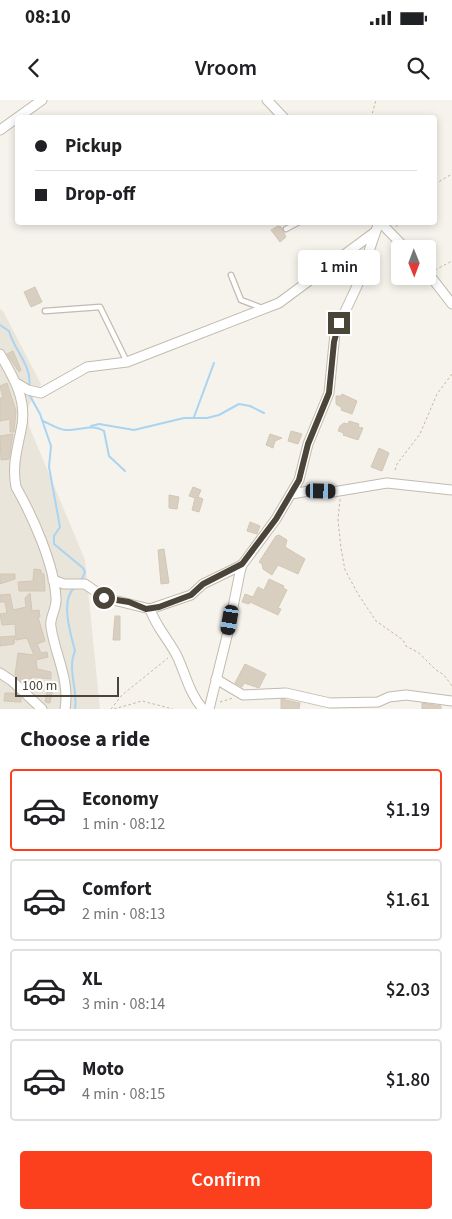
<!DOCTYPE html>
<html lang="en">
<head>
<meta charset="utf-8">
<style>
  body { margin:0; font-family:"Source Sans 3",sans-serif; background:#f6f6f6; color:#202124; height:100vh; display:flex; flex-direction:column; font-size:19px; white-space:nowrap }
  * { box-sizing:border-box; margin:0 }
  p { font-size:16px; color:#757577 }
  .icon { flex:none; width:28px; height:28px; fill:none; stroke:currentColor; stroke-width:2; stroke-linecap:round; stroke-linejoin:round }
  .map { position:relative; height:609px; overflow:hidden }
  .details { display:flex; flex-direction:column; background:#fff; flex:1 }
  .details>* { flex:none }
  .guide { position:absolute; left:15px; top:15px; width:422px; height:110px; border-radius:5px; box-shadow:0 2px 8px #0003; display:grid; align-content:center; height:110px; padding:0 20px; background:#fff }
  .needle { width:32px; rotate:179deg }
  .buttons { position:absolute; left:391px; top:140px; display:grid; gap:10px }
  .buttons a { display:grid; place-items:center; width:45px; height:45px; border-radius:5px; background:#fff; box-shadow:0 2px 8px #0003; font-size:25px }
  .scale { position:absolute; left:15px; bottom:12px; width:104px; box-sizing:border-box; padding-left:5px; border:2px solid #4b4439; border-top:0; font-size:14px; line-height:18px; white-space:nowrap; color:#4b4439; -webkit-text-stroke:4px #fff; paint-order:stroke }
  .end { position:absolute; width:22px; height:22px; margin:-11px; border:6px solid #4b4439; background:#fff; box-shadow:0 0 0 2px #fff }
  .from { border-radius:50% }
  .bubble { position:absolute; height:35px; border-radius:5px; background:#fff; box-shadow:0 2px 8px #0003; font-size:16px; font-weight:600; line-height:35px; text-align:center }
  .car { position:absolute; width:15px; height:30px; margin:-15px -8px; border-radius:6px; box-shadow:0 0 4px 1px #0007; background:linear-gradient(#222 24%,#8ab4d8 0 40%,#222 0 76%,#8ab4d8 0 86%,#222 0) }
  .guide b { display:flex; align-items:center; gap:18px; height:48px; font-size:19px }
  .guide b+b { border-top:1px solid #e0e0e0 }
  .guide i { width:12px; height:12px; background:#202124 }
  ul { padding:0; list-style:none }
  li { display:flex; align-items:center; gap:15px; height:82px; margin:0 10px 8px; padding:0 10px; border:2px solid #e0e0e0; border-radius:5px }
  li div { flex:1 }
  li b { display:block; font-size:19px }
  li em { font-style:normal; font-weight:600 }
  li.current { border-color:#fc3f1d }
  li>.icon { width:45px; height:45px; stroke-width:1.5 }
  h2 { padding:0 20px; font-size:22px; line-height:60px }
  .action { display:flex; gap:10px; margin-top:auto; padding:10px 20px }
  .action a { flex:1; height:58px; border-radius:5px; background:#fc3f1d; color:#fff; font-size:20px; font-weight:600; line-height:58px; text-align:center }
  .status { display:flex; justify-content:space-between; align-items:center; height:35px; padding:0 25px; background:#fff; direction:ltr }
  .status svg { height:14px; fill:currentColor }
  header { display:flex; justify-content:space-between; align-items:center; height:65px; padding:0 20px; background:#fff; font-size:22px; font-weight:600 }
  .map>svg:first-child { display:block }
  .residential { fill:#eae5da }
  .lines { fill:none; stroke-linecap:round; stroke-linejoin:round }
  .stream { stroke:#a9d4f2; stroke-width:2 }
  .building { fill:#d8cfc1; stroke:#d3c7b4 }
  .lane-casing { stroke:#c2bbae; stroke-width:7 }
  .street-casing { stroke:#c2bbae; stroke-width:11 }
  .path { stroke:#c4b79f; stroke-width:1; stroke-dasharray:2.5 2.5; stroke-linecap:butt }
  .lane { stroke:#fff; stroke-width:4.5 }
  .street { stroke:#fff; stroke-width:9 }
  .route { stroke:#4b4439; stroke-width:6 }
</style>
</head>
<body>
<div class="status"><b>08:10</b><svg viewBox="0 0 49 12"><path d="M0 12V9h3v3zM5 12V6h3v6zM10 12V3h3v9zM15 12V0h3v12zM26 1h20v11H26zM47 4h2v5h-2z"/></svg></div>
<header><svg class="icon" aria-label="back" viewBox="0 0 24 24"><path d="M15 5l-7 7 7 7"/></svg>Vroom<svg class="icon" aria-label="search" viewBox="0 0 24 24"><circle cx="10" cy="10" r="6"/><path d="M15 15l6 6"/></svg></header>
<div class="map">
<svg width="452" height="609" viewBox="0 0 452 609">
  <rect width="100%" height="100%" fill="#f6f3ec"/>
  <!-- residential -->
  <polygon class="residential" points="0,209 3,211 41,284 27,309 29,326 85,460 100,609 0,609"/>
  <g class="lines">
    <!-- stream -->
    <g class="stream">
      <path d="M0 225 9 231C14 250 33 267 29 287"/>
      <polyline points="29,294 40,314 51,346 49,367 60,427 54,436 54,444 83,468 85,472 81,481"/>
      <polyline points="194,317 214,263"/>
      <path d="M43 321C50 324 58 329 65 330 79 331 92 323 104 331L109 356 125 371"/>
      <polyline points="91,326 99,324 134,330 184,318 207,318 219,315 239,304 250,306 264,313"/>
      <path d="M74 488C60 501 71 535 75 551 67 569 78 590 75 609"/>
    </g>
  </g>
  <!-- building -->
  <g class="building">
    <polygon points="278,126 281,127 286,137 280,142 271,130"/>
    <polygon points="35,187 42,202 31,207 24,192"/>
    <polygon points="13,251 21,270 19,272 7,254"/>
    <polygon points="7,283 16,311 14,332 10,332 10,319 0,321 0,298 3,298 0,286"/>
    <polygon points="342,294 357,301 352,314 341,310 342,308 336,304 336,296 341,296"/>
    <polygon points="349,321 359,324 358,327 363,328 358,340 343,335 344,333 338,331 340,326 344,323 348,324"/>
    <polygon points="291,331 302,334 298,344 288,341"/>
    <polygon points="13,334 9,359 1,360 0,336"/>
    <polygon points="270,334 282,338 275,341 273,348 266,345"/>
    <polygon points="379,348 389,353 382,371 371,367"/>
    <polygon points="193,387 201,390 198,397 203,399 199,412 192,410 195,398 189,396"/>
    <polygon points="169,395 179,397 177,409 169,408"/>
    <polygon points="250,422 260,426 257,434 247,431"/>
    <polygon points="279,435 287,440 285,447 305,459 298,474 278,465 272,475 263,469 262,464 259,462 276,436"/>
    <polygon points="164,449 169,483 161,484 158,450"/>
    <polygon points="34,469 41,470 41,473 44,474 45,491 19,491 18,482 33,481"/>
    <polygon points="0,474 15,474 15,479 0,484"/>
    <polygon points="269,479 284,486 283,488 287,490 278,508 281,509 278,515 250,502 249,504 242,502 245,494 253,497 258,487 264,490"/>
    <polygon points="30,493 32,511 39,510 40,517 38,517 45,541 37,544 41,553 47,552 48,557 36,560 37,569 51,572 51,579 32,577 29,588 15,575 18,553 34,555 27,538 16,540 15,524 2,525 0,514 7,513 5,502 0,502 0,495 10,494 13,510 26,507 25,498"/>
    <polygon points="115,516 120,516 120,540 113,540"/>
    <polygon points="15,536 14,544 0,546 0,537"/>
    <polygon points="245,564 266,574 259,588 244,583 242,587 235,583"/>
    <polygon points="48,587 53,588 50,603 45,602"/>
    <polygon points="5,593 16,593 21,598 21,602 4,601"/>
    <polygon points="281,599 300,603 299,609 281,609"/>
    <polygon points="422,603 441,606 441,609 422,609"/>
  </g>
  <g class="lines">
    <defs>
      <g id="lane">
        <polyline points="286,129 299,122"/>
        <polyline points="231,175 241,200 262,208"/>
        <polyline points="45,211 100,207 127,262"/>
      </g>
      <g id="street">
        <polyline points="267,0 284,18"/>
        <polyline points="0,30 42,0"/>
        <polyline points="380,122 406,149"/>
        <polyline points="428,173 452,204"/>
        <path d="M0 254C14 278 28 301 21 330 17 350 12 366 16 387 33 417 54 464 56 498 57 509 49 518 51 527 55 555 70 579 65 609"/>
        <polyline points="18,284 28,290 41,293 87,267 127,262 279,203 375,132"/>
        <polyline points="291,394 309,391 333,392 387,383 452,390"/>
        <polyline points="53,480 64,484 85,484 105,498 150,509 191,495 203,484 242,465"/>
        <path d="M150 509C156 527 169 540 177 556 186 575 189 593 203 609"/>
        <polyline points="0,573 12,581 42,609"/>
        <polyline points="216,579 243,595 286,593 330,603 378,602 389,597 406,595 452,601"/>
        <polyline points="209,609 228,532 240,472 242,465 276,419 299,380 308,344 329,293 335,233 357,186 379,122"/>
      </g>
    </defs>
    <!-- lane casing -->
    <use href="#lane" class="lane-casing"/>
    <!-- street casing -->
    <use href="#street" class="street-casing"/>
    <!-- path -->
    <g class="path">
      <polyline points="371,18 376,0"/>
      <polyline points="435,84 452,74"/>
      <polyline points="396,127 400,122"/>
      <polyline points="435,170 452,161"/>
      <polyline points="395,370 397,364 420,334 437,294 452,274"/>
      <polyline points="340,399 338,420 341,448 345,470 358,494 376,521 403,540 406,546 419,553 436,570 444,575 452,586"/>
      <polyline points="220,602 233,598"/>
      <polyline points="111,609 122,595 168,558"/>
      <polyline points="114,609 142,601 173,609"/>
    </g>
    <!-- lane -->
    <use href="#lane" class="lane"/>
    <!-- street -->
    <use href="#street" class="street"/>
  </g>
  <g class="lines">
    <!-- route -->
    <polyline class="route" points="104,498 129,502 146,509 159,507 191,495 203,484 242,464 276,419 299,380 308,344 329,293 334,242 339,223"/>
  </g>
</svg>
<div class="buttons">
<a><svg class="needle" viewBox="-14 -14 28 28"><path d="M0-13l5 13h-10z" fill="#e53935"/><path d="M0 13l5-13h-10z" fill="#757577"/></svg></a>
</div>
<div class="scale">100 m</div>
<i class="end from" style="left:104px;top:498px"></i>
<i class="end" style="left:339px;top:223px"></i>
<div class="bubble" style="left:298px;top:150px;width:82px">1 min</div>
<i class="car" style="left:321px;top:391px;rotate:91deg"></i>
<i class="car" style="left:230px;top:520px;rotate:190deg"></i>
<div class="guide">
<b><i class="from"></i>Pickup</b>
<b><i></i>Drop-off</b>
</div>
</div>
<section class="details">
<h2>Choose a ride</h2>
<ul>
<li class="current"><svg class="icon" aria-label="car" viewBox="0 0 24 24"><path d="M5 17H2v-5l4-1 3-4h7l3 4 3 1v5h-3M9 17h6M6 11h13"/><circle cx="7" cy="17" r="2"/><circle cx="17" cy="17" r="2"/></svg><div><b>Economy</b><p>1 min · 08:12</p></div><em>$1.19</em></li>
<li><svg class="icon" aria-label="car" viewBox="0 0 24 24"><path d="M5 17H2v-5l4-1 3-4h7l3 4 3 1v5h-3M9 17h6M6 11h13"/><circle cx="7" cy="17" r="2"/><circle cx="17" cy="17" r="2"/></svg><div><b>Comfort</b><p>2 min · 08:13</p></div><em>$1.61</em></li>
<li><svg class="icon" aria-label="car" viewBox="0 0 24 24"><path d="M5 17H2v-5l4-1 3-4h7l3 4 3 1v5h-3M9 17h6M6 11h13"/><circle cx="7" cy="17" r="2"/><circle cx="17" cy="17" r="2"/></svg><div><b>XL</b><p>3 min · 08:14</p></div><em>$2.03</em></li>
<li><svg class="icon" aria-label="car" viewBox="0 0 24 24"><path d="M5 17H2v-5l4-1 3-4h7l3 4 3 1v5h-3M9 17h6M6 11h13"/><circle cx="7" cy="17" r="2"/><circle cx="17" cy="17" r="2"/></svg><div><b>Moto</b><p>4 min · 08:15</p></div><em>$1.80</em></li>
</ul>
<div class="action"><a>Confirm</a></div>
</section>
</body>
</html>
